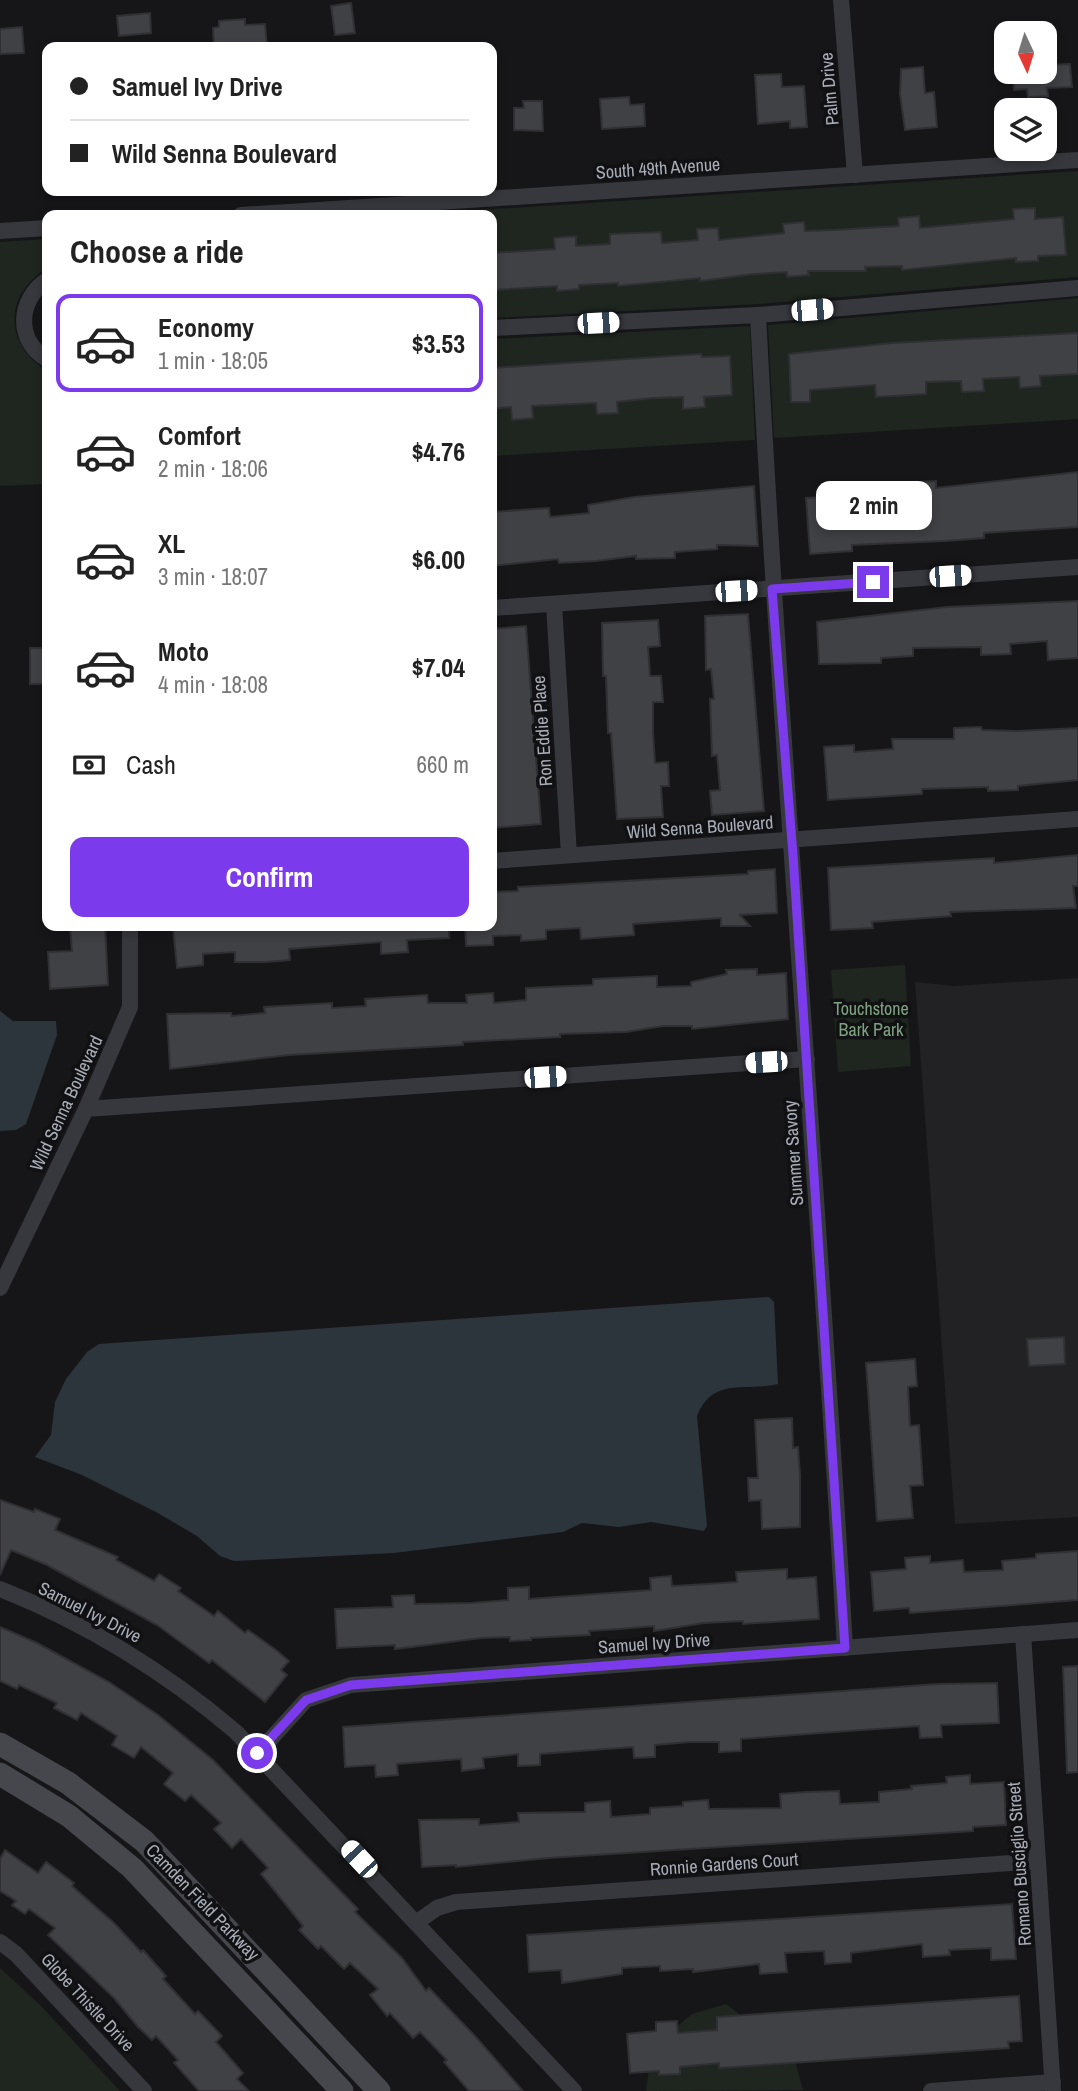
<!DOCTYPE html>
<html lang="en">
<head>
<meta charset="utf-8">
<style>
  body { margin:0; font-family:"Archivo Narrow",sans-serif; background:#f2f2f2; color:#222; height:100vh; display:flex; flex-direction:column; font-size:26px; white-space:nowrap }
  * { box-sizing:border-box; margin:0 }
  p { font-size:23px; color:#767676 }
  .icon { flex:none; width:38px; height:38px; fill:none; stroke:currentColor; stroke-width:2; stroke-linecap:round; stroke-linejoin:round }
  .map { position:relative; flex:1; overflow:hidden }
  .details { position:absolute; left:42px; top:210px; width:455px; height:721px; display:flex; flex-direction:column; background:#fff; border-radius:14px; box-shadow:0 4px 10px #0003 }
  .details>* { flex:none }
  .guide { position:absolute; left:42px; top:42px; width:455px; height:154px; border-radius:14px; box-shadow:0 4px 10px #0003; display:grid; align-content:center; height:154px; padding:0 28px; background:#fff }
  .needle { width:46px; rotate:176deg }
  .fabs { position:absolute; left:994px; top:21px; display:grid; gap:14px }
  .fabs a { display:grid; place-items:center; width:63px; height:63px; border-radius:14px; background:#fff; box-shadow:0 4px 10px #0003; font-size:35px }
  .end { position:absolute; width:32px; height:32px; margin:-16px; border:9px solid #7c3aed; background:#fff; box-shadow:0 0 0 4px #fff }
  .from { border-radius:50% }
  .bubble { position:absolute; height:49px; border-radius:14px; background:#fff; box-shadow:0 4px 10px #0003; font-size:23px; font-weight:700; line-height:49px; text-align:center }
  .car { position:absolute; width:21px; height:42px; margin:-21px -10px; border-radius:9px; box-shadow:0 0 5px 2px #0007; background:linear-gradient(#fff 24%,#345 0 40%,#fff 0 76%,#345 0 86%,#fff 0) }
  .guide b { display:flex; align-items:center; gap:24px; height:66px; font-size:26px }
  .guide b+b { border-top:2px solid #e0e0e0 }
  .guide i { width:18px; height:18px; background:#222 }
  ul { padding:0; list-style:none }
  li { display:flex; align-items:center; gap:21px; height:98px; margin:0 14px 10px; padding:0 14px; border:4px solid transparent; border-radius:14px }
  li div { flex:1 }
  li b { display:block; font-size:26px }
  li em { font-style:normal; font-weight:700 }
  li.active { border-color:#7c3aed }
  li>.icon { width:63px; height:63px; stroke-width:1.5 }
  h2 { padding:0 28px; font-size:32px; line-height:84px }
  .pay { display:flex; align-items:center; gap:18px; height:77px; padding:0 28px; font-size:26px }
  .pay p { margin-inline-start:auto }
  .cta { display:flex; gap:14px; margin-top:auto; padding:14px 28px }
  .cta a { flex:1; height:80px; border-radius:14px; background:#7c3aed; color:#fff; font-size:28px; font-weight:700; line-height:80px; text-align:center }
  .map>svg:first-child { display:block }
  .built { fill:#222225 }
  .green { fill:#1e261f }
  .water { fill:#2c353c }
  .building { fill:#404145; stroke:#303034; stroke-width:2 }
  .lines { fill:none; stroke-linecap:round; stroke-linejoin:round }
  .street { stroke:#37383d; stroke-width:16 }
  .secondary { stroke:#45474d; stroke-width:23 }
  .route { stroke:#7c3aed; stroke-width:9 }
  .labels { text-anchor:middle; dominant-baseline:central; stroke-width:7; stroke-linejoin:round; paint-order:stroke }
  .street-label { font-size:18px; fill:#a8adb8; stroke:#111113 }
  .park-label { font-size:18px; fill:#7fa381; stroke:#111113 }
</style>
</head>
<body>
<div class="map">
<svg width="1078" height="2091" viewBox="0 0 1078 2091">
  <rect width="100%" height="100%" fill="#161618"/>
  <!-- built -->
  <polygon class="built" points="1078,978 1078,1517 955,1524 915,982 954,986"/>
  <!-- green -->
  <g class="green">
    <polygon points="1078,171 1078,277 758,304 492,318 492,215 404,215"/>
    <path d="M47 239V268C4 295 3 344 47 371V484L0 486V242Z"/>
    <polygon points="1078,298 1078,419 774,438 768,325"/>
    <polygon points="750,326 755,440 492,456 492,339"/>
    <polygon points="905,965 911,1066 838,1072 831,970"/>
    <polygon points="0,1968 40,2005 120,2091 0,2091"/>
    <polygon points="726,2004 794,2057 803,2090 646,2091 652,2047 692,2014"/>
  </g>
  <!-- water -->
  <g class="water">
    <polygon points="0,1011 13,1021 56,1021 57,1035 26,1124 16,1130 0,1131"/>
    <path d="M769 1297 774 1302 778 1384C744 1392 713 1376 697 1416L707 1526 704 1531 651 1522 619 1527 582 1523 563 1532 394 1553 234 1561 220 1556 197 1536 156 1512 82 1475 35 1457 51 1435 55 1402 66 1379 87 1352 99 1344Z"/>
  </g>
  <!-- building -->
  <g class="building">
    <polygon points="351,3 355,33 335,35 331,6"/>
    <polygon points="150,13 151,33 119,36 117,16"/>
    <polygon points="245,19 245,25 265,24 267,47 214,47 213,28 219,27 219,21"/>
    <polygon points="22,27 24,53 0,54 0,29"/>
    <polygon points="1070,64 1072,87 1047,88 1048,96 1028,97 1027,89 1014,90 1013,72 1045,72 1045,65"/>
    <polygon points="923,67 925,93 934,92 937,127 905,130 900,94 901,69"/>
    <polygon points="781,74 782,87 804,86 807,127 790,128 790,121 758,124 755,75"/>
    <polygon points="629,97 630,105 644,104 645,126 602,129 600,99"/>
    <polygon points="523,101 542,101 543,131 514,130 514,108 524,108"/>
    <polygon points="1035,208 1035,219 1063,217 1066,255 1038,256 1038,261 1016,262 1016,258 902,270 902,266 865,267 866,271 808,271 809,275 787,277 787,272 754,274 700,281 700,278 618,286 618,283 579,285 579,289 557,291 557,286 492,290 492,253 555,249 554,238 576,236 576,246 610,244 610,234 661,232 662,243 698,240 697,229 718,228 719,240 784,233 783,224 804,222 805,231 834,230 899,226 898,218 919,216 920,228 1014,219 1013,209"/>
    <polygon points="1078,333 1078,374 1040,376 1041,386 1020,388 1019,377 983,379 984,391 962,392 961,381 926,382 926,394 876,397 875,385 810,390 810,402 791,402 789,354 892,343"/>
    <polygon points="701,354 702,357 730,356 732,395 704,397 705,407 683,409 683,397 653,398 617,402 618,413 597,414 596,403 532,406 533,418 512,420 511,407 492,409 492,368"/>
    <polygon points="1078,472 1078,527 984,533 984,538 945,541 852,545 852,551 810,554 806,498 851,495 850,486 936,481 936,488"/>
    <polygon points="754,486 758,546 717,545 717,549 675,552 675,558 636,559 636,556 596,561 559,563 558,559 492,566 492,512 549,508 550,517 589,513 588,505 634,497"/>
    <polygon points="1078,601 1078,658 1048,660 1047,641 1010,644 1011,654 981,655 981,647 913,648 913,656 881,658 881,663 819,664 817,622 947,607"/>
    <polygon points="748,614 764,811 712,815 710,791 720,790 717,755 712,756 710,699 714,699 711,669 706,670 705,616"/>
    <polygon points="658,620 660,646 648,647 650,676 661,676 663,702 653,702 653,732 655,763 668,762 669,786 661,786 663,817 617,819 611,733 608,733 606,676 603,676 602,623"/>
    <polygon points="526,626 541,824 492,828 492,629"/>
    <rect x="30" y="648" width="17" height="36"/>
    <polygon points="981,727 982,730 1017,731 1078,728 1078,780 1018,786 1018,790 988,791 988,787 922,789 922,794 828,800 824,747 854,745 854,752 893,749 892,739 954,739 954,728"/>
    <polygon points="1078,855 1078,886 1073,886 1076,908 950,912 951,916 872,922 873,928 831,930 828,868 994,858 994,863"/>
    <polygon points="775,869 777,913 740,915 750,926 721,926 721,918 633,924 634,935 581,939 580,928 546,930 546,939 521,941 521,935 493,936 493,945 466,946 465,926 492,926 492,892 518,891 518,887 748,874 748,871"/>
    <polygon points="70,926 105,926 108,985 50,989 48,952 72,951"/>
    <polygon points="173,926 449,926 449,938 407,940 408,952 381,954 381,942 289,949 290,960 265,962 235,962 235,952 203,954 203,965 177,968"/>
    <polygon points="757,969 757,975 786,973 788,1019 692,1029 692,1026 663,1026 626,1032 560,1034 560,1037 463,1042 463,1045 289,1055 170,1069 167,1014 231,1013 232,1016 265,1013 264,1007 332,1003 332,1008 366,1006 365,999 427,995 428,1003 467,1003 466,995 493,993 494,1003 526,1000 526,988 593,985 593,979 657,976 657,987 691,986 691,982 727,974 726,970"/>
    <polygon points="1064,1337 1065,1364 1029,1366 1027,1339"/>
    <polygon points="915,1359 917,1386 908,1387 910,1426 919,1425 923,1485 910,1486 913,1518 877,1521 866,1363"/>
    <polygon points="792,1418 793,1448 798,1447 800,1475 800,1527 762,1529 761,1500 749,1501 748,1478 758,1478 755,1420"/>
    <polygon points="0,1500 34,1512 35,1509 60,1519 55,1530 118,1557 116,1560 154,1581 159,1574 181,1588 178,1591 214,1616 218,1611 245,1633 248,1630 276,1650 289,1661 281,1670 287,1675 265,1702 212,1660 209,1663 157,1625 47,1565 11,1550 0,1575"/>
    <polygon points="1078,1551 1078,1600 910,1613 909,1608 874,1611 871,1572 906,1569 905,1558 930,1556 930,1563 963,1560 964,1572 1003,1570 1002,1561 1036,1558 1036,1554"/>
    <polygon points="787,1569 787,1579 816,1577 819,1619 743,1624 743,1621 704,1623 654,1631 654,1626 618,1629 589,1631 590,1635 531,1638 531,1640 510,1641 510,1637 481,1638 395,1649 395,1645 337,1648 335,1609 393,1607 392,1596 414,1595 415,1604 472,1603 508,1600 508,1588 529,1587 529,1599 651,1590 650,1578 671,1576 672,1586 708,1584 737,1582 736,1572"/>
    <polygon points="0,1627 37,1643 109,1682 158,1715 213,1760 358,1909 355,1912 402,1958 426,1991 429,1988 475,2036 523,2091 469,2091 444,2062 447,2060 420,2032 413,2038 390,2013 387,2016 370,1995 378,1989 350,1963 344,1969 321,1946 318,1949 299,1930 303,1926 261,1874 268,1868 241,1839 232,1848 214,1829 221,1823 191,1795 185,1801 164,1784 173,1773 141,1747 134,1758 112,1745 117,1736 81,1713 77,1720 54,1708 57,1703 19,1685 17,1689 0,1681"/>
    <polygon points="1078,1666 1078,1772 1067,1773 1063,1667"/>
    <polygon points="997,1683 999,1723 941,1725 942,1737 920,1738 919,1726 834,1732 741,1739 741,1751 719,1752 719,1742 689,1742 655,1745 655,1757 634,1758 633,1747 540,1754 540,1765 518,1766 518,1754 483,1758 484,1768 462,1771 461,1759 397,1764 398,1775 376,1777 375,1765 345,1767 343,1727 938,1684"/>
    <polygon points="970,1775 970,1784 1004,1782 1006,1825 973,1827 973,1831 548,1858 456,1867 456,1865 422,1867 419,1820 479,1819 479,1825 519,1822 518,1813 585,1812 585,1803 610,1801 611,1817 650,1814 650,1808 683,1806 683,1802 708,1800 709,1809 781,1808 780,1794 806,1792 839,1791 840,1804 879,1802 879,1792 912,1789 911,1786 947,1783 946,1777"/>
    <polygon points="5,1850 38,1873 46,1862 74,1883 72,1886 114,1923 141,1952 143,1950 166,1976 163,1979 195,2014 198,2011 222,2036 216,2042 243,2073 237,2079 249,2091 199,2091 174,2063 178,2060 156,2036 152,2040 138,2027 114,1998 48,1935 55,1928 29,1909 25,1914 12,1905 16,1901 0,1891 0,1859"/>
    <polygon points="1012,1904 1016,1959 991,1960 991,1948 949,1950 950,1955 923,1957 922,1944 851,1953 851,1962 825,1964 824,1951 785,1953 787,1972 760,1974 759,1964 693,1972 693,1969 660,1971 660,1966 622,1968 622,1974 562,1983 561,1970 529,1972 527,1935"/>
    <polygon points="1019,1996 1022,2041 1008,2042 1009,2048 719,2068 719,2063 680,2067 680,2074 659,2075 659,2071 630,2073 627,2034 656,2031 656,2022 677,2021 678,2033 717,2030 717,2017"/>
  </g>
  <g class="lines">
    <!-- street -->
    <g class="street">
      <polyline points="841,0 855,175"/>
      <polyline points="241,215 1078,160"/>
      <polyline points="0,231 47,228"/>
      <path d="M47 280C18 299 15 341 47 359"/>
      <polyline points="492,328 758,315"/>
      <polyline points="554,604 569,855"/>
      <polyline points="492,608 1078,567"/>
      <polyline points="492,861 1078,819"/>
      <polyline points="86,1109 807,1059"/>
      <polyline points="0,1288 86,1109 130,1007 130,926"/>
      <path d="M0 1589C88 1624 164 1671 236 1732L574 2091"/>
      <polyline points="1023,1634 1053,2091"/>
      <path d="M845 1648C820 1204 781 760 758 315L1078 288"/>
      <polyline points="258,1753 306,1700 351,1685 1078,1630"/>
      <polyline points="417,1922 437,1908 456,1902 1038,1861"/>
      <polyline points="0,1942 16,1954 144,2091"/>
      <polyline points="931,2091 1053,2082"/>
    </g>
    <!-- secondary -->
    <g class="secondary">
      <polyline points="0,1744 68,1783 144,1841 379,2091"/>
      <polyline points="0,1774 69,1816 132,1868 342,2091"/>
    </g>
  </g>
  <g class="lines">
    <!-- route -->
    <polyline class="route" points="257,1753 306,1700 351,1685 845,1648 793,855 772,589 873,582"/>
  </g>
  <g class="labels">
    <!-- street labels -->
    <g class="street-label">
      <text transform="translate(829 89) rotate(-95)">Palm Drive</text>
      <text transform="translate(658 168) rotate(-4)">South 49th Avenue</text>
      <text transform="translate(542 731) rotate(-94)">Ron Eddie Place</text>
      <text transform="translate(700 827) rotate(-4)">Wild Senna Boulevard</text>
      <text transform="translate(66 1103) rotate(-65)">Wild Senna Boulevard</text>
      <text transform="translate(793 1153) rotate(-94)">Summer Savory</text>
      <text transform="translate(90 1612) rotate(27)">Samuel Ivy Drive</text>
      <text transform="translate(654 1643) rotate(-4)">Samuel Ivy Drive</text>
      <text transform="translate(724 1864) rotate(-4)">Ronnie Gardens Court</text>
      <text transform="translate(1019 1864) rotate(-94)">Romano Busciglio Street</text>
      <text transform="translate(203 1902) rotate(46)">Camden Field Parkway</text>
      <text transform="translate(88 2002) rotate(47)">Globe Thistle Drive</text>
    </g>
    <!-- park labels -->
    <g class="park-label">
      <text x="871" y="1008">Touchstone<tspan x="871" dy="21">Bark Park</tspan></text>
    </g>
  </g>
</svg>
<div class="fabs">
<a><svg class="needle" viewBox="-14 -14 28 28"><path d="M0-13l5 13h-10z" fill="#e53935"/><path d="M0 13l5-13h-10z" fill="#767676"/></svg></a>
<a><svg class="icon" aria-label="layers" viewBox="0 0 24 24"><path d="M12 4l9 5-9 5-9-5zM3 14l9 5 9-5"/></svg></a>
</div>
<i class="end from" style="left:257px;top:1753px"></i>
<i class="end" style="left:873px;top:582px"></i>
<div class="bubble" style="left:816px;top:481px;width:116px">2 min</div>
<i class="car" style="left:812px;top:310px;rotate:85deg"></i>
<i class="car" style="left:598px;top:323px;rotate:87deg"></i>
<i class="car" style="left:950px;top:576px;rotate:86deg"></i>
<i class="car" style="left:736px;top:591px;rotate:86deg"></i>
<i class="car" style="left:766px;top:1062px;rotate:266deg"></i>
<i class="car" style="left:545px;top:1077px;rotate:86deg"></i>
<i class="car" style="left:359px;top:1859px;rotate:317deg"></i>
<div class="guide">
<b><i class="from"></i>Samuel Ivy Drive</b>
<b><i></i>Wild Senna Boulevard</b>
</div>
<section class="details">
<h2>Choose a ride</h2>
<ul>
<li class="active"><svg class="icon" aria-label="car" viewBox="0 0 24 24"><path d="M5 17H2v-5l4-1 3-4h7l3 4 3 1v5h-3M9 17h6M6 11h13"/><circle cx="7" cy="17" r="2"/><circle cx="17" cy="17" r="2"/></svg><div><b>Economy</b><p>1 min · 18:05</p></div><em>$3.53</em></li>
<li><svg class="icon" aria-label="car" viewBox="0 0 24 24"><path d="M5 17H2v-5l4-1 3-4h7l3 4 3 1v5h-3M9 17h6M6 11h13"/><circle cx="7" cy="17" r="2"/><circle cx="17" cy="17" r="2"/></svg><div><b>Comfort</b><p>2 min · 18:06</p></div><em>$4.76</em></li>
<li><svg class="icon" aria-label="car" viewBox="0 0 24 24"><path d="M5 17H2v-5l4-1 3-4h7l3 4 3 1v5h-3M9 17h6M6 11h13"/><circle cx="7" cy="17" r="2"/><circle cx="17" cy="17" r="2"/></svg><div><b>XL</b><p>3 min · 18:07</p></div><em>$6.00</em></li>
<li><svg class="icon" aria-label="car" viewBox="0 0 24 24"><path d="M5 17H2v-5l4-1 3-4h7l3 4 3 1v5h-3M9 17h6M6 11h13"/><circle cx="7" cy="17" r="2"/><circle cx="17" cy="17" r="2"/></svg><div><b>Moto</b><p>4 min · 18:08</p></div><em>$7.04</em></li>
</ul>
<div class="pay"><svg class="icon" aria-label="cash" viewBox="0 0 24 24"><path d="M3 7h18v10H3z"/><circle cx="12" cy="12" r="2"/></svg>Cash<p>660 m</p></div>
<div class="cta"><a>Confirm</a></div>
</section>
</div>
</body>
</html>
